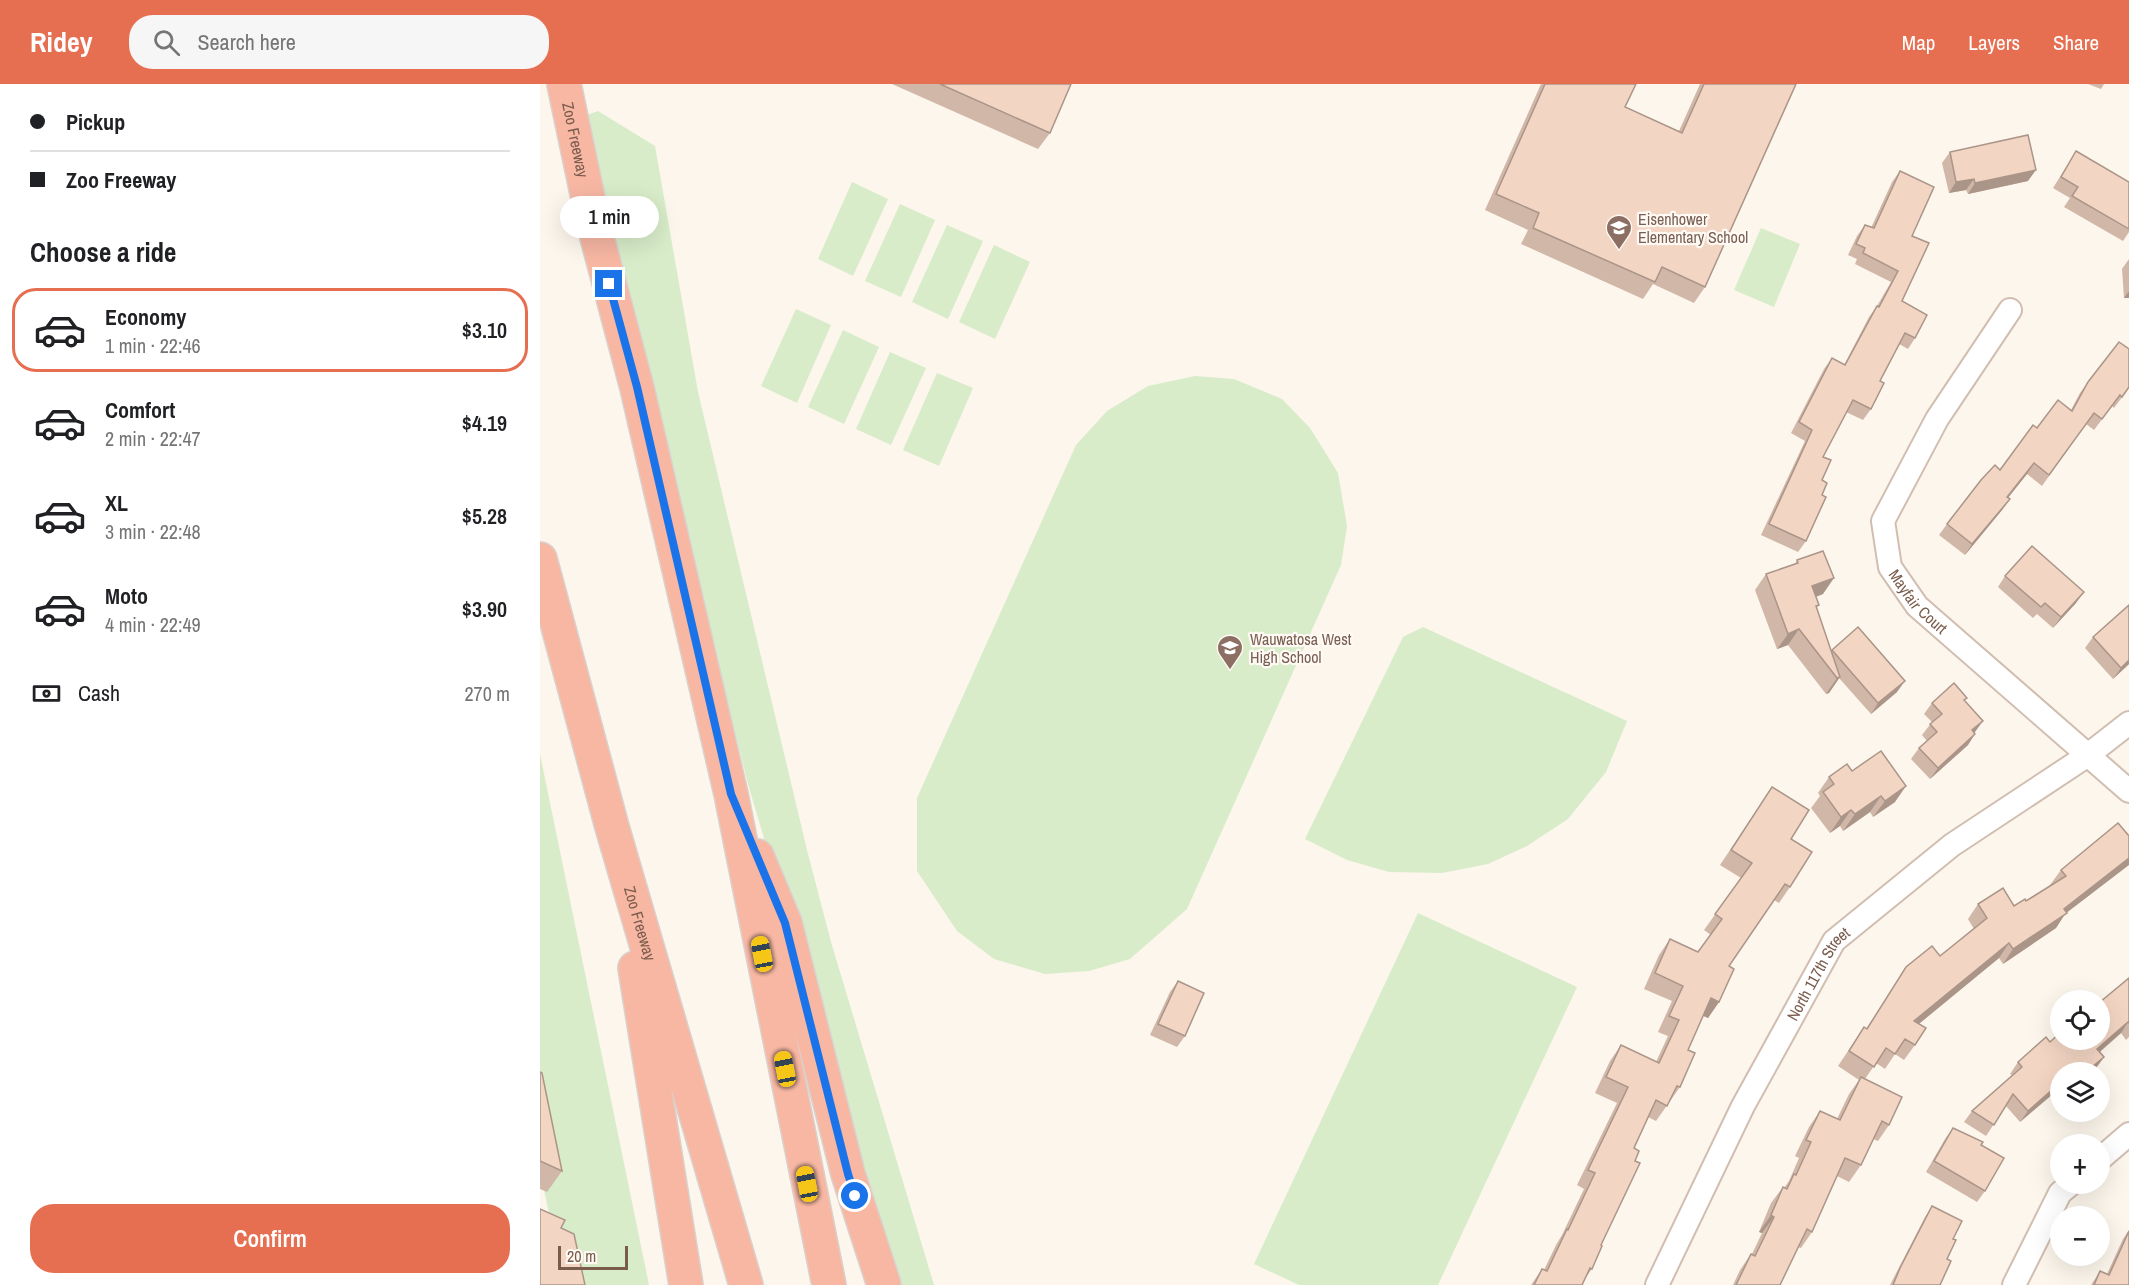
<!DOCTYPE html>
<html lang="en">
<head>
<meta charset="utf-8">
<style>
  body { margin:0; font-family:"Archivo Narrow",sans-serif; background:#f6f6f6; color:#202124; height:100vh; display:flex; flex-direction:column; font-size:22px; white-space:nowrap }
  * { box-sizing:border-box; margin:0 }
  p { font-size:20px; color:#757577 }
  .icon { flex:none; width:33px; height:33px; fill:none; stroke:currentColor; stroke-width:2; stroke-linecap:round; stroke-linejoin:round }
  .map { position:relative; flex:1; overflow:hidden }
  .panel { display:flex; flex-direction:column; background:#fff; width:540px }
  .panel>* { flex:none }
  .guide { display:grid; align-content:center; height:132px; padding:0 30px; background:#fff }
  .buttons { position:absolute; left:1510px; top:906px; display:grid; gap:12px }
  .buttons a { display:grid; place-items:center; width:60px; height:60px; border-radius:50%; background:#fff; box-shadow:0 6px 24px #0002; font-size:30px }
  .scale { position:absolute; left:18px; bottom:15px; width:70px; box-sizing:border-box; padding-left:6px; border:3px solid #7a5c4d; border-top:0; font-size:16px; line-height:21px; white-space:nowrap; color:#7a5c4d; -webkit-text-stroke:4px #fffaf3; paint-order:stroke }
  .end { position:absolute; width:27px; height:27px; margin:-14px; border:8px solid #1a73e8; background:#fff; box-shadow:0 0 0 3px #fff }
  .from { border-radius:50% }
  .bubble { position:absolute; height:42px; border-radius:21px; background:#fff; box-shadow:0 6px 24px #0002; font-size:20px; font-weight:600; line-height:42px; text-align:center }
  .car { position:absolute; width:18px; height:36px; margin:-18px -9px; border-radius:8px; box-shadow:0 0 4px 2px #0007; background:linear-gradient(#f5c518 24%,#345 0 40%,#f5c518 0 76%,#345 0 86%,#f5c518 0) }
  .guide b { display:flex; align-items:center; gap:21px; height:57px; font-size:22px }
  .guide b+b { border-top:2px solid #e0e0e0 }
  .guide i { width:15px; height:15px; background:#202124 }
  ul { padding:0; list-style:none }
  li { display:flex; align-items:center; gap:18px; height:84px; margin:0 12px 9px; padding:0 18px; border:3px solid transparent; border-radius:24px }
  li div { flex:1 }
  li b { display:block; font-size:22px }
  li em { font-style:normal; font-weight:600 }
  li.on { border-color:#e76f51 }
  li>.icon { width:54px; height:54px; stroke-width:1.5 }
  h2 { padding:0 30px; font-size:27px; line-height:72px }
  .pay { display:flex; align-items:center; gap:15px; height:66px; padding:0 30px; font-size:22px }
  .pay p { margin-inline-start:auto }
  .button { display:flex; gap:12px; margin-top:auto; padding:12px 30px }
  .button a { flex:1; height:69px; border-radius:24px; background:#e76f51; color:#fff; font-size:24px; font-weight:600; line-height:69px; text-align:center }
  header { display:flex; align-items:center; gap:36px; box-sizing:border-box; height:84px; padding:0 30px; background:#e76f51; color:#fff }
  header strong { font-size:28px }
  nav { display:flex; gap:33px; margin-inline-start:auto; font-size:21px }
  .search { width:420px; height:54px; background:#f6f6f6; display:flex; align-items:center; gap:15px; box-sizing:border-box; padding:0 21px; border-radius:24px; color:#757577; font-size:22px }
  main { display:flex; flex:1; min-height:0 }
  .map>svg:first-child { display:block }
  .green { fill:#d8ecc9 }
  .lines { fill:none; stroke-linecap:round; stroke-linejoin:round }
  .minor-casing { stroke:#d1beb0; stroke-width:26 }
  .highway-casing { stroke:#dad1cd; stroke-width:36 }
  .minor { stroke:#fff; stroke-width:22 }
  .highway { stroke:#f7b7a3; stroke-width:33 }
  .wall { fill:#d1b7a8 }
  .shaded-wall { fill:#aa9588 }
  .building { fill:#f3d5c3; stroke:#aa9588; stroke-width:1.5 }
  .route { stroke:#1a73e8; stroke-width:8 }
  .labels { text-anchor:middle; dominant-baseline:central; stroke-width:4.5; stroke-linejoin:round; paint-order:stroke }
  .street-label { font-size:16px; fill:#7a5c4d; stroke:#fffaf3 }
  .education-label { font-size:16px; fill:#785e54; stroke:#fffaf3; text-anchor:start }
</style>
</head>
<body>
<header>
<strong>Ridey</strong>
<div class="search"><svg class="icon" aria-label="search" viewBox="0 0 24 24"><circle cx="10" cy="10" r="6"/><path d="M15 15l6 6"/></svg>Search here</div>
<nav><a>Map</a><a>Layers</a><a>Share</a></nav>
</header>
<main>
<section class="panel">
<div class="guide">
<b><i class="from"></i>Pickup</b>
<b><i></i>Zoo Freeway</b>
</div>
<h2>Choose a ride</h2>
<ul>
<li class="on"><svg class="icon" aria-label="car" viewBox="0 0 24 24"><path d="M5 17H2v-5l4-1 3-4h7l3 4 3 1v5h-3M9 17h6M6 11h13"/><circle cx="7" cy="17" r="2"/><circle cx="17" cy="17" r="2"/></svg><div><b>Economy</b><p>1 min · 22:46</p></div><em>$3.10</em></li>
<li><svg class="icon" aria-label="car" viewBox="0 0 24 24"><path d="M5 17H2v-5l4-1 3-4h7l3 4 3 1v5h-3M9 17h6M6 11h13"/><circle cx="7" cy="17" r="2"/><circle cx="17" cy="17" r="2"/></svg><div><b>Comfort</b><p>2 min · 22:47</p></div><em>$4.19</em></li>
<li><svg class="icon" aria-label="car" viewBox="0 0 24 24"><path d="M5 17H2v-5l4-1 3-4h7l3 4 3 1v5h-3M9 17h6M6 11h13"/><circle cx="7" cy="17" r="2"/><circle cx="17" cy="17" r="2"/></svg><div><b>XL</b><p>3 min · 22:48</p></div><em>$5.28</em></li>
<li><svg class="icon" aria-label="car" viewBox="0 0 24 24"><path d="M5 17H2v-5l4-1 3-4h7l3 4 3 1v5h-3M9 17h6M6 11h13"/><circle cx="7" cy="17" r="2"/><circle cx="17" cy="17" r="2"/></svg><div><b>Moto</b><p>4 min · 22:49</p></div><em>$3.90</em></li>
</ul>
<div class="pay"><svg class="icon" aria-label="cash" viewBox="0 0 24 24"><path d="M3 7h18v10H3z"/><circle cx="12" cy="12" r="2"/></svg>Cash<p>270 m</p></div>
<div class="button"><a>Confirm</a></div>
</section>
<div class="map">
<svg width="1589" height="1201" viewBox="0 0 1589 1201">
  <rect width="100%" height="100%" fill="#fdf6ec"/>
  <!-- green -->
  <g class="green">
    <polygon points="58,27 115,62 158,308 267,766 291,858 394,1201 355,1201 208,700 41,33"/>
    <polygon points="312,98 348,115 313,192 278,175"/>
    <polygon points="360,120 395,136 361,213 325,197"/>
    <polygon points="407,141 443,157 408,235 372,218"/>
    <polygon points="1221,144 1260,160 1234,223 1194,206"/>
    <polygon points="454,161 490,178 455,255 419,238"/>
    <polygon points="256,225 291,241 257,319 221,302"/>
    <polygon points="303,246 339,263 304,340 268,323"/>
    <polygon points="350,268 386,284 351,361 316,345"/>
    <polygon points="397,289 433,304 399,382 363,366"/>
    <polygon points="655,292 694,295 742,315 770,344 798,389 807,442 801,481 647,825 590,875 549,887 505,890 454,875 417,847 377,787 377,714 536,361 567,327 608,302"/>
    <polygon points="883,543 1087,637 1066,688 1028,735 987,762 948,780 902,789 849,788 807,776 765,755 863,553"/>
    <polygon points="0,670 109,1201 25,1201 0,1088"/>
    <polygon points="878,829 1037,903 898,1201 759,1201 714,1180"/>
  </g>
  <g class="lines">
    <defs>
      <g id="minor">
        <path id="s1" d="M1470 226 1397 335 1343 437 1350 483 1377 522 1589 707"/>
        <polyline points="1560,1075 1589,1050"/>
        <path id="s2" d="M1117 1201 1203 1022 1294 857 1412 761 1548 671 1589 639"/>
        <polyline points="1474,1201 1520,1109 1531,1100"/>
      </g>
      <g id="highway">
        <path id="s3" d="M24 0 53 138 97 304 191 710 289 1201"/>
        <path id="s4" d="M0 475 72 743 206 1201"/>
        <polyline points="217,772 245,839 308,1090 344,1201"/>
        <polyline points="95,884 146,1201"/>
      </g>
    </defs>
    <!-- minor casing -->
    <use href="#minor" class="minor-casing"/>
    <!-- highway casing -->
    <use href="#highway" class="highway-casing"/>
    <!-- minor -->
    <use href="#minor" class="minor"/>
    <!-- highway -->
    <use href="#highway" class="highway"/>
  </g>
  <!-- wall -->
  <g class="wall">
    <polygon points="352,0 531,0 510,49 498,65"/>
    <polygon points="1001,0 1096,0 1085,23 1139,47 1160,0 1256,0 1165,203 1154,219 1113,200 1103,215 981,160 988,146 945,126"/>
    <polygon points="1548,0 1564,0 1561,5"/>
    <polygon points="1536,67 1589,98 1589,148 1583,157 1524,123 1530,114 1513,104"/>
    <polygon points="1410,68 1488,97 1428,110 1426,106 1409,109 1402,79"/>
    <polygon points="1360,87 1372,152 1362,217 1375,254 1368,265 1359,260 1340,297 1331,325 1323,336 1306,328 1283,373 1282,411 1266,457 1258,468 1221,451 1265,357 1251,349 1284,285 1292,274 1304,281 1329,233 1337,222 1351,198 1315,180 1317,175 1308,171 1317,152 1325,141 1331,144 1352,98"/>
    <polygon points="1589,175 1589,214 1584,214 1582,185"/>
    <polygon points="1548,298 1589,304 1574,324 1572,322 1554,346 1546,340 1502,402 1487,390 1468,413 1470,415 1462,426 1425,471 1399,451 1407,440 1460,386 1531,326 1540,309"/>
    <polygon points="1257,476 1283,510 1276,513 1279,521 1276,525 1291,567 1318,543 1357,608 1331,630 1299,594 1289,609 1286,610 1248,561 1237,565 1215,506 1226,490 1255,480"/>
    <polygon points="1465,492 1536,519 1513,544 1497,530 1493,534 1458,503"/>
    <polygon points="1589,521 1589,580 1573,595 1545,564 1553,553"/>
    <polygon points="1425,617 1434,648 1428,661 1390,695 1371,675 1379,664 1387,657 1382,651 1392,638 1384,630 1392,619"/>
    <polygon points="1312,687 1355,718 1333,733 1330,728 1303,747 1300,742 1290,749 1271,724 1280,712 1278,709 1289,693"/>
    <polygon points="1232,703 1251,755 1250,803 1239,819 1234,816 1189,882 1179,918 1168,934 1163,932 1148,966 1140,1003 1116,1037 1108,1033 1094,1064 1095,1077 1061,1161 1052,1185 1046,1193 1042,1201 991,1201 1002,1185 1004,1186 1016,1161 1022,1151 1044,1105 1037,1101 1077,1019 1055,1009 1070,977 1081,961 1116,978 1128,952 1118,948 1132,917 1104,905 1119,871 1130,855 1158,868 1171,851 1164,846 1201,794 1180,781"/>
    <polygon points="1578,739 1525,830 1516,844 1463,880 1459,874 1379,940 1375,961 1364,976 1355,970 1345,985 1336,979 1325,995 1349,1041 1338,1057 1333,1055 1321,1081 1309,1098 1297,1092 1272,1148 1261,1164 1258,1163 1240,1201 1193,1201 1200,1186 1211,1170 1212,1170 1222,1149 1219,1148 1231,1119 1243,1103 1244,1104 1249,1097 1259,1074 1255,1072 1269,1043 1280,1027 1297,1035 1309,1010 1319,996 1298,982 1324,943 1326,945 1366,883 1400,872 1434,845 1428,835 1438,820 1474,822 1486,817 1511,802 1510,801 1521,786"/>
    <polygon points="1589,894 1589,953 1586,956 1581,949 1560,968 1564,973 1556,984 1521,988 1520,1015 1514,1009 1480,1038 1466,1022 1446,1052 1424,1038 1432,1027 1472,991 1470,990 1478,978 1510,958 1521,956"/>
    <polygon points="638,897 645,952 637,963 610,951 630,908"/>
    <polygon points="0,988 22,1087 7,1108 0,1105"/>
    <polygon points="1413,1044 1441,1061 1445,1107 1437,1118 1386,1088 1405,1055"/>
    <polygon points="1392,1122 1413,1155 1400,1201 1350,1201 1385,1133"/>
    <polygon points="1589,1146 1589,1201 1551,1201 1560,1187 1567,1190 1583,1155"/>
  </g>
  <!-- shaded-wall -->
  <g class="shaded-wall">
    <polygon points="1496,86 1488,97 1428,110 1435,99"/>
    <polygon points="1434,95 1426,106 1409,109 1416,98"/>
    <polygon points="1589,207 1589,214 1584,214"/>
    <polygon points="1494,379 1487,390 1460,424 1467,413"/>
    <polygon points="1470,415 1462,426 1425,471 1432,460"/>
    <polygon points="1294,494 1283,510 1261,518 1272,502"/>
    <polygon points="1544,508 1536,519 1513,544 1521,533"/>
    <polygon points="1259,545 1248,561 1237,565 1248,550"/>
    <polygon points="1589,576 1589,580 1573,595 1581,584"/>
    <polygon points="1300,593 1289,609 1286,610 1297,594"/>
    <polygon points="1365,597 1357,608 1331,630 1338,619"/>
    <polygon points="1443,637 1435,648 1425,657 1432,646"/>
    <polygon points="1435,650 1428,661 1390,695 1398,684"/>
    <polygon points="1366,702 1355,718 1333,733 1345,717"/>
    <polygon points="1341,712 1330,728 1303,747 1315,730"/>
    <polygon points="1311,726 1300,742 1290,749 1301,733"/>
    <polygon points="1589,774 1589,781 1525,830 1516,844 1463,880 1473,865"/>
    <polygon points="1469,859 1459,874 1364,952 1374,937"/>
    <polygon points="1171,914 1179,918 1168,934 1160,930"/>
    <polygon points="1588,938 1581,949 1550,976 1557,965"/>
    <polygon points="1564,973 1556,984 1551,988 1546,988"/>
    <polygon points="1521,998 1514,1009 1480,1038 1488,1027"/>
    <polygon points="1231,1131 1234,1133 1222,1149 1219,1148"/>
  </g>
  <!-- building -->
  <g class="building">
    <polygon points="400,0 531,0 510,49"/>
    <polygon points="1005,0 1096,0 1085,23 1142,49 1164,0 1256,0 1165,203 1122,183 1115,198 993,144 999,129 956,110"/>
    <polygon points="1488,51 1496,86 1435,99 1434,95 1416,98 1410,68"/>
    <polygon points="1536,67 1589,98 1589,145 1532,112 1538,103 1521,93"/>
    <polygon points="1360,87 1394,103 1372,152 1389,159 1362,217 1387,231 1375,254 1365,249 1340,297 1344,299 1331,325 1313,316 1283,373 1291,376 1282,396 1287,399 1282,411 1286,413 1266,457 1229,440 1272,346 1259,338 1292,274 1305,281 1337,222 1339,223 1358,187 1323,169 1325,164 1316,160 1325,141 1334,144"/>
    <polygon points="1579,258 1589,265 1589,303 1582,313 1580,311 1562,335 1554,329 1509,391 1494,379 1467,413 1470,415 1432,460 1407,440 1441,396 1455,381 1460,386 1493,341 1497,344 1518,316 1532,327 1548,298"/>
    <polygon points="1492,462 1544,508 1521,533 1505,519 1501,523 1465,492"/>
    <polygon points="1283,467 1294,494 1272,502 1279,521 1276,522 1300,593 1297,594 1259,545 1248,550 1226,490 1258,479 1257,476"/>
    <polygon points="1589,521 1589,576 1581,584 1553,553"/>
    <polygon points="1318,543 1365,597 1338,619 1292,566"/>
    <polygon points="1414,599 1427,614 1424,616 1443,637 1432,646 1435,650 1398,684 1379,664 1397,648 1390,640 1402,630 1392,619"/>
    <polygon points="1341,667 1366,702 1345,717 1341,712 1315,730 1311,726 1301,733 1283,708 1294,700 1289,693 1307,680 1312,687"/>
    <polygon points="1232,703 1269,726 1251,755 1272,768 1250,803 1245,800 1189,882 1194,885 1179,918 1171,914 1148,966 1155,969 1140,1003 1137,1002 1127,1022 1116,1016 1094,1064 1099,1067 1095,1077 1100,1079 1061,1161 1062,1162 1052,1185 1050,1184 1042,1201 994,1201 1002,1185 1007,1187 1027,1145 1028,1146 1055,1089 1048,1086 1088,1003 1066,993 1081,961 1119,979 1139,936 1129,932 1143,902 1115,889 1130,855 1158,868 1182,835 1175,830 1212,779 1191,766"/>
    <polygon points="1578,739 1589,752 1589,774 1524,825 1527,829 1473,865 1469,859 1374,937 1386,944 1375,961 1365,955 1355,970 1346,964 1334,983 1309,967 1324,943 1327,945 1366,883 1392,862 1400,872 1447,834 1438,820 1463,804 1474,822 1485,815 1486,817 1526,792 1521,786"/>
    <polygon points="1589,894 1589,939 1588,938 1557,965 1564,973 1546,988 1521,988 1521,998 1488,1027 1473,1010 1454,1041 1432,1027 1482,983 1478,978 1506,953 1510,958 1521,948 1521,956 1560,956 1560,918"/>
    <polygon points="638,897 664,909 645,952 618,940"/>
    <polygon points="0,988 2,989 22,1087 0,1077"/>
    <polygon points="1321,993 1362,1013 1349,1041 1342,1037 1321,1081 1305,1074 1272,1148 1267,1145 1240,1201 1196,1201 1211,1170 1215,1172 1234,1133 1231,1131 1243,1103 1247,1105 1254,1090 1256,1091 1271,1058 1266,1056 1280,1027 1300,1036"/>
    <polygon points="1413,1044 1443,1058 1441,1061 1464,1074 1445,1107 1394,1077"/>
    <polygon points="1392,1122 1422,1137 1413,1155 1416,1156 1407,1175 1411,1177 1400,1201 1353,1201 1360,1184"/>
    <polygon points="0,1125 25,1136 21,1144 34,1150 45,1201 0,1201"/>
    <polygon points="1589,1147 1589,1201 1554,1201 1560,1187 1569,1191"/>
  </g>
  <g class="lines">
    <!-- route -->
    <polyline class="route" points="69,200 97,303 191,710 245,839 308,1090 315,1112"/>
  </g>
  <!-- icons -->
  <defs>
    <symbol id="school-pin" viewBox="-11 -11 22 30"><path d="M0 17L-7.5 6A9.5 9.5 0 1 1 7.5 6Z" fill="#8d6e63" stroke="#fffaf3"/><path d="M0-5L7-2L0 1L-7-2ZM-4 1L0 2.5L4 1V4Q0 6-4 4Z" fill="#fff"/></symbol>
  </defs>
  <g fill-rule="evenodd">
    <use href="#school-pin" x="1064" y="129" width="30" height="40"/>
    <use href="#school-pin" x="675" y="549" width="30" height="40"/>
  </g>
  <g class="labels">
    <!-- street labels -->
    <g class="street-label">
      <text stroke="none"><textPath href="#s3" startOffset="57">Zoo Freeway</textPath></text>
      <text stroke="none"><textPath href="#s1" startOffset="338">Mayfair Court</textPath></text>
      <text stroke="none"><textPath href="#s4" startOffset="378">Zoo Freeway</textPath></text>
      <text stroke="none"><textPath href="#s2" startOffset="351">North 117th Street</textPath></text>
    </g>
    <!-- education labels -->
    <g class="education-label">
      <text x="1098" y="135">Eisenhower<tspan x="1098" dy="18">Elementary School</tspan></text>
      <text x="710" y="555">Wauwatosa West<tspan x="710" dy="18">High School</tspan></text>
    </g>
  </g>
</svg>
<div class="buttons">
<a><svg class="icon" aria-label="locate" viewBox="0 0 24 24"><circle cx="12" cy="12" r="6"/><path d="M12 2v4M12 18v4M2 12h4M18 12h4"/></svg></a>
<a><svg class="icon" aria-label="layers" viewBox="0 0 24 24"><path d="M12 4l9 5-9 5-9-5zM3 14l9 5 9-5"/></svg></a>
<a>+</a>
<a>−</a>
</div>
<div class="scale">20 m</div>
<i class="end from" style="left:315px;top:1112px"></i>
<i class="end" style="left:69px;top:200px"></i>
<div class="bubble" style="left:20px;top:112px;width:99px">1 min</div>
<i class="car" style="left:222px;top:870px;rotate:349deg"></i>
<i class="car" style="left:245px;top:985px;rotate:349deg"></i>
<i class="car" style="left:267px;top:1100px;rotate:349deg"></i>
</div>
</main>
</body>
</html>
